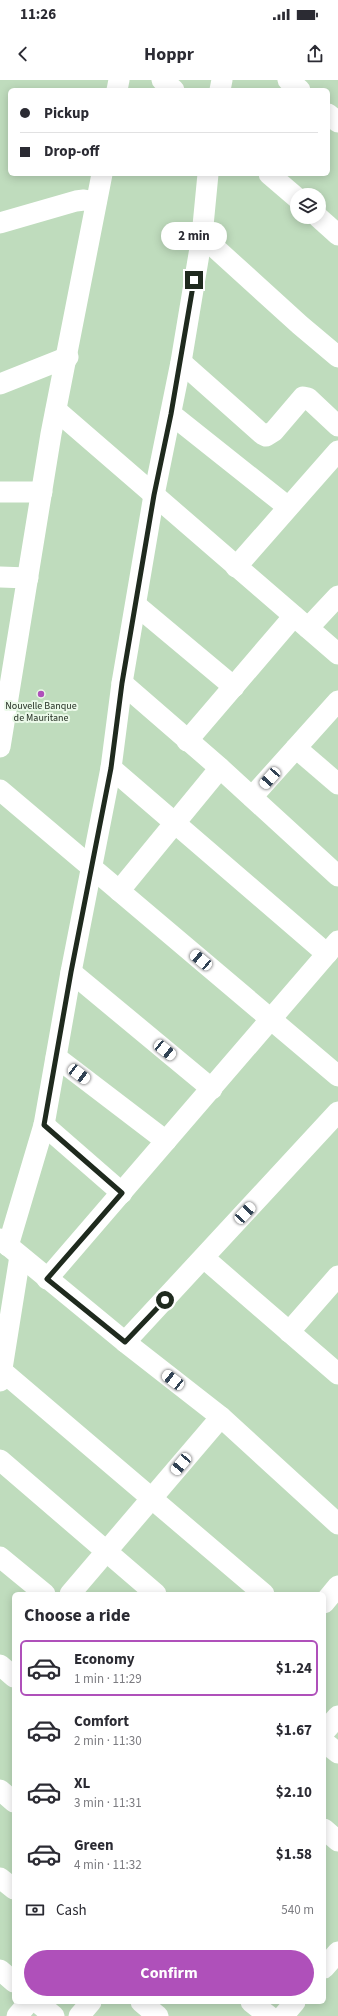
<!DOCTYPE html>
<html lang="en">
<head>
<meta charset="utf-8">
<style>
  body { margin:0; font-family:"Source Sans 3",sans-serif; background:#f2f2f3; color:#2b2b33; height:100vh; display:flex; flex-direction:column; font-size:15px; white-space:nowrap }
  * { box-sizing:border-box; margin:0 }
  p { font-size:13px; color:#7c7c81 }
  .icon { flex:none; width:22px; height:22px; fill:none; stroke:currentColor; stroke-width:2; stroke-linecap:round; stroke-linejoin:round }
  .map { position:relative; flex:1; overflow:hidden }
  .sheet { position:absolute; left:12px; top:1512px; width:314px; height:412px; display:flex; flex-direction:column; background:#fff; border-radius:6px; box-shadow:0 2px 10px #0003 }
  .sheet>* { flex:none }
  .top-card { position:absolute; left:8px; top:8px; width:322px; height:88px; border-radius:6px; box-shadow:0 2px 10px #0003; display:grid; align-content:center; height:88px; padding:0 12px; background:#fff }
  .fabs { position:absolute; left:290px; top:108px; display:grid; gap:8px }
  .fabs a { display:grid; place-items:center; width:36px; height:36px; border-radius:50%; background:#fff; box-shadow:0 2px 10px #0003; font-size:20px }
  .end { position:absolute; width:18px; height:18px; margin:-9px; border:5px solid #1f2a1e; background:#fff; box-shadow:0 0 0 2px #fff }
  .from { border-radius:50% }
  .bubble { position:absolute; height:28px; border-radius:14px; background:#fff; box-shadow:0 2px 10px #0003; font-size:13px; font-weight:700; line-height:28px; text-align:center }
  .car { position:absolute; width:12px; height:24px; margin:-12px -6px; border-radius:5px; box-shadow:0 0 3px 1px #0007; background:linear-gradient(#fff 24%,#345 0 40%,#fff 0 76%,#345 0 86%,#fff 0) }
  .top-card b { display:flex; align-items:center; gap:14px; height:38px; font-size:15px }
  .top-card b+b { border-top:1px solid #e1e1e2 }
  .top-card i { width:10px; height:10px; background:#2b2b33 }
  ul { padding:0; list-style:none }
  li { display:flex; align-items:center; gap:12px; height:56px; margin:0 8px 6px; padding:0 4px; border:2px solid transparent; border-radius:6px }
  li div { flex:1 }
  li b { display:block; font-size:15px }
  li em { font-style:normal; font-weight:700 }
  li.selected { border-color:#af50ba }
  li>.icon { width:36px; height:36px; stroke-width:1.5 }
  h2 { padding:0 12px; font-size:18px; line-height:48px }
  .pay { display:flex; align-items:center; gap:10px; height:44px; padding:0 12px; font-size:15px }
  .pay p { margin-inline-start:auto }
  .primary-button { display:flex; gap:8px; margin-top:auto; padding:8px 12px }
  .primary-button a { flex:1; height:46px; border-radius:24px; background:#af50ba; color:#fff; font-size:16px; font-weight:700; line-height:46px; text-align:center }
  .status { display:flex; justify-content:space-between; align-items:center; height:28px; padding:0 20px; background:#fff; direction:ltr }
  .status svg { height:11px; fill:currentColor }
  header { display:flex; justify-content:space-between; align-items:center; height:52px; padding:0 12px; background:#fff; font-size:18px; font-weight:700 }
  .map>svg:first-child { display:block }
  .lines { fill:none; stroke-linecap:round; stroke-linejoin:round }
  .minor { stroke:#fff; stroke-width:21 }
  .route { stroke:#1f2a1e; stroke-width:5 }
  .poi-dot { fill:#af50ba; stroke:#eaf9e8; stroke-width:1.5 }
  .labels { text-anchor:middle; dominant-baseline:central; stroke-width:4; stroke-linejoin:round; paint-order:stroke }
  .poi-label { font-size:10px; fill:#1f2a1e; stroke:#eaf9e8 }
</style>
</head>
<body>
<div class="status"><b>11:26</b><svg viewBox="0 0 49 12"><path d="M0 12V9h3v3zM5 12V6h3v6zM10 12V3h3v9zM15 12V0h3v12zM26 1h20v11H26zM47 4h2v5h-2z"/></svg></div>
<header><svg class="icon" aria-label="back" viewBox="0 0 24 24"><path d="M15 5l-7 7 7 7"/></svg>Hoppr<svg class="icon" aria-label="share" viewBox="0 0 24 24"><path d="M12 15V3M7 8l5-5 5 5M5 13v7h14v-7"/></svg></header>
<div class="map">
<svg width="338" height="1936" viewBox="0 0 338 1936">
  <rect width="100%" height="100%" fill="#bfdcbd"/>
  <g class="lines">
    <!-- minor -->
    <g class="minor">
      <polyline points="162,0 174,10"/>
      <polyline points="288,0 300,10"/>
      <polyline points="117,10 119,0"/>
      <polyline points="220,10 222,0"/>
      <polyline points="328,34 338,42"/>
      <polyline points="269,94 297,118"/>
      <polyline points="318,137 338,155"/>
      <polyline points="0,143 76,121 84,120 96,122"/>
      <polyline points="202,156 300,245 338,277"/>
      <polyline points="181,282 262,354 266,356 274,351 303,317 308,318 338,346"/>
      <polyline points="0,304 68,277"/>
      <polyline points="56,330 338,574"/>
      <polyline points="171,334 288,427"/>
      <polyline points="0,412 42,412"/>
      <polyline points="236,487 338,371"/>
      <polyline points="0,497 28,498"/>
      <polyline points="136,525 234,607"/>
      <polyline points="308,548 338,516"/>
      <polyline points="122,603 220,688 338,796"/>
      <polyline points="187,661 294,536"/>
      <polyline points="0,667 51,354 102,94"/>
      <polyline points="296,668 338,704"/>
      <polyline points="111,688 327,874"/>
      <polyline points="0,710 338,996"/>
      <polyline points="252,717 338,621"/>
      <polyline points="119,811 220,688"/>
      <polyline points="71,892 212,1009"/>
      <polyline points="56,977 166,1061"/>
      <polyline points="44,1045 122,1113"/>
      <polyline points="0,1159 125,1262 221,1337 338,1444"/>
      <polyline points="8,1166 44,1045 71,892 111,688 122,603 154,415 181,282 202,156 208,94"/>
      <polyline points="204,1178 338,1294"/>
      <polyline points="47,1199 338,861"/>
      <polyline points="289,1252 338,1196"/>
      <polyline points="125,1262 338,1032"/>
      <polyline points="2,1291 264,1514"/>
      <polyline points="0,1301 20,1176"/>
      <polyline points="0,1380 156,1514"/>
      <polyline points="0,1477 45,1514"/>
      <polyline points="70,1514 221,1337"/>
      <polyline points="324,1523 338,1506"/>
      <polyline points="0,1585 14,1597"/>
      <polyline points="324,1652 338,1636"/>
      <polyline points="324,1662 338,1673"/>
      <polyline points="0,1710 14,1722"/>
      <polyline points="324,1749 338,1761"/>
      <polyline points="0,1798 14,1809"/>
      <polyline points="324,1888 338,1872"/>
      <polyline points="0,1890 14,1902"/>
      <polyline points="37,1922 54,1936"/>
      <polyline points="141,1922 158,1936"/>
      <polyline points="251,1922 269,1936"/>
      <polyline points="17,1936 29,1922"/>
      <polyline points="79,1936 91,1922"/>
      <polyline points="283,1936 295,1922"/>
    </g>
  </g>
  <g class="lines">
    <!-- route -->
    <polyline class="route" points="165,1220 125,1262 47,1199 122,1113 44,1045 71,892 111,688 122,603 154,415 171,334 194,200"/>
  </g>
  <!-- markers -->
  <circle class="poi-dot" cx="41" cy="614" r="4"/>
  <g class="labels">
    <!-- poi labels -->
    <g class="poi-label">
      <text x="41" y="626">Nouvelle Banque<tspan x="41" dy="12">de Mauritane</tspan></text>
    </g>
  </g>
</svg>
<div class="fabs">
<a><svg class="icon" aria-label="layers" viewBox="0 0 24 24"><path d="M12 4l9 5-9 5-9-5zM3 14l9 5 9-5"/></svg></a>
</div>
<i class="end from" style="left:165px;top:1220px"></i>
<i class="end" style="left:194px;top:200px"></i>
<div class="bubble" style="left:161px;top:142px;width:66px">2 min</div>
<i class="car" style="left:270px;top:698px;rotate:222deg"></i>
<i class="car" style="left:201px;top:880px;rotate:310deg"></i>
<i class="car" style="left:165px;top:970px;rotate:129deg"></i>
<i class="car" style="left:79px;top:994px;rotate:127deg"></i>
<i class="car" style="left:245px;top:1133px;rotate:43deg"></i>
<i class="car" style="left:173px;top:1300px;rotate:308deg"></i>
<i class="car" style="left:181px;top:1384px;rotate:220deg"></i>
<div class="top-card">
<b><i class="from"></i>Pickup</b>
<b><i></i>Drop-off</b>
</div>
<section class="sheet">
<h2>Choose a ride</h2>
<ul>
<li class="selected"><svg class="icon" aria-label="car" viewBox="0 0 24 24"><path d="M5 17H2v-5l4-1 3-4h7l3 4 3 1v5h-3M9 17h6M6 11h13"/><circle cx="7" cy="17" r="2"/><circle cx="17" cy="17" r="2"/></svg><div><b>Economy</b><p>1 min · 11:29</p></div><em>$1.24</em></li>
<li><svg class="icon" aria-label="car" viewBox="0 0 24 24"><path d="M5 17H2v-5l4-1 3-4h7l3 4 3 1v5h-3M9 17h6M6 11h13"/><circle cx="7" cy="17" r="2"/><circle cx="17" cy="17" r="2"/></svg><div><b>Comfort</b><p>2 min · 11:30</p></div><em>$1.67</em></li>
<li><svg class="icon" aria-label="car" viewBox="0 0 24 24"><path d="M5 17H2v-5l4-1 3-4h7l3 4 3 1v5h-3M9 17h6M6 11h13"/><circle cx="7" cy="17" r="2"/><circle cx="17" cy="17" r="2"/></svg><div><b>XL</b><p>3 min · 11:31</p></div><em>$2.10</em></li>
<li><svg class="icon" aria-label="car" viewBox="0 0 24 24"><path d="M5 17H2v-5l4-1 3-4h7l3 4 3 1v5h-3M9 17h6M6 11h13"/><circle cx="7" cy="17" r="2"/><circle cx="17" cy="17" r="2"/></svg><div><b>Green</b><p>4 min · 11:32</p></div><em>$1.58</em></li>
</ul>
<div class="pay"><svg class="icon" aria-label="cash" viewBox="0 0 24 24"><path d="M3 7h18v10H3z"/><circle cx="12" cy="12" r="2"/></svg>Cash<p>540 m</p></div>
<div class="primary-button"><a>Confirm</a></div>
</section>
</div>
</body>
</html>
